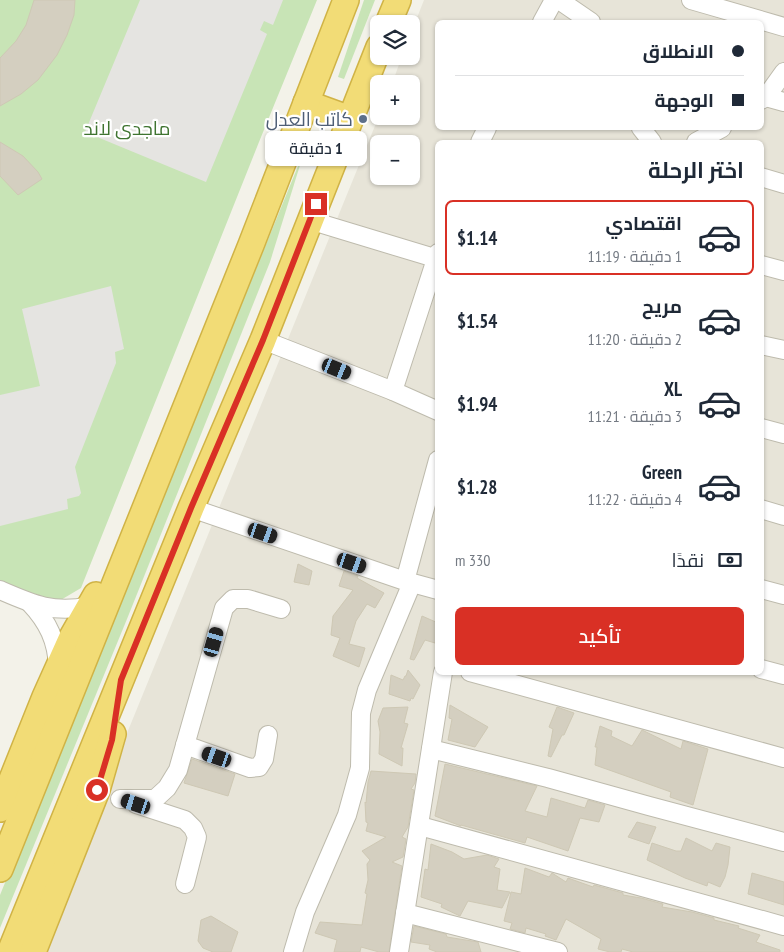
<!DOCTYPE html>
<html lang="ar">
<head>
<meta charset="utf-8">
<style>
  body { margin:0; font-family:"PT Sans Narrow",Cairo,sans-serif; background:#f6f6f7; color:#1f2937; direction:rtl; height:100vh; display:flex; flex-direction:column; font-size:19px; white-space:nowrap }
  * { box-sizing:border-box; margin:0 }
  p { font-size:16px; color:#747a83 }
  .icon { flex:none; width:28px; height:28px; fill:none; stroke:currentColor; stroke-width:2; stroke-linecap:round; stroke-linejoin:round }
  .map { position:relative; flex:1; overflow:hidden; direction:ltr }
  .sheet { position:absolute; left:435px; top:140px; width:329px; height:535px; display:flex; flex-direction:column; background:#fff; border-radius:8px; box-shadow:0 1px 4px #0004; direction:rtl }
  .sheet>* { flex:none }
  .top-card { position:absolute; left:435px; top:20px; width:329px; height:110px; border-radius:8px; box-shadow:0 1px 4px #0004; direction:rtl; display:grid; align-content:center; height:110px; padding:0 20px; background:#fff }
  .fabs { position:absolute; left:370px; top:15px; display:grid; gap:10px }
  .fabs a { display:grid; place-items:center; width:50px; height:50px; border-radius:8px; background:#fff; box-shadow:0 1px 4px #0004; font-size:25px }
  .end { position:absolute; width:22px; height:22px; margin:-11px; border:6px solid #d93025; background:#fff; box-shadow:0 0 0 2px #fff }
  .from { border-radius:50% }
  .bubble { position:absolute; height:35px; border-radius:8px; background:#fff; box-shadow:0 1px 4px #0004; font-size:16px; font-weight:600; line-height:35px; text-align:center; direction:rtl }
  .car { position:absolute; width:15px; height:30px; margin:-15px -8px; border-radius:6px; box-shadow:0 0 4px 1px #0007; background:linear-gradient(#222 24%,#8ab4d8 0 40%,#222 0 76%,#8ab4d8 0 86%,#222 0) }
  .top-card b { display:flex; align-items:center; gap:18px; height:48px; font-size:19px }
  .top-card b+b { border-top:1px solid #e0e1e3 }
  .top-card i { width:12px; height:12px; background:#1f2937 }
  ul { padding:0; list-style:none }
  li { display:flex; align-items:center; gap:15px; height:75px; margin:0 10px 8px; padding:0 10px; border:2px solid transparent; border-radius:8px }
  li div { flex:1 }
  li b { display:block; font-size:19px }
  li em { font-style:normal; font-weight:600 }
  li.active { border-color:#d93025 }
  li>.icon { width:45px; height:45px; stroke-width:1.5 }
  h2 { padding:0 20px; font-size:22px; line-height:60px }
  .pay { display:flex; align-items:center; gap:12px; height:55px; padding:0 20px; font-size:19px }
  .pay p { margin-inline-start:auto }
  .cta { display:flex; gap:10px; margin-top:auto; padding:10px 20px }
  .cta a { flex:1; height:58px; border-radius:8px; background:#d93025; color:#fff; font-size:20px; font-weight:600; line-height:58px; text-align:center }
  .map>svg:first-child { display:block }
  .residential { fill:#e7e4d8; fill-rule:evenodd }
  .green { fill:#c8e4b6 }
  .parking { fill:#e5e4e1 }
  .building { fill:#d4cfc0; stroke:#cec8b4 }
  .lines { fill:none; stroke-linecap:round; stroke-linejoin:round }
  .minor-casing { stroke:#bebbad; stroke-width:20 }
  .highway-casing { stroke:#d0b346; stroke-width:28 }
  .minor { stroke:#fff; stroke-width:18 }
  .highway { stroke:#f2dc76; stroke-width:25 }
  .route { stroke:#d93025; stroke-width:6 }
  .service-dot { fill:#5c6f8a; stroke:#fff; stroke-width:2 }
  .labels { text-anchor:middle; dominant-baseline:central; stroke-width:4.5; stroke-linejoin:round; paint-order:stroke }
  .service-label { font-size:19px; fill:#4e5e75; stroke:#fff; text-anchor:end }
  .park-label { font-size:19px; fill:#3f7430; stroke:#fff }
</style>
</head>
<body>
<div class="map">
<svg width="784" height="952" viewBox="0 0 784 952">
  <rect width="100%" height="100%" fill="#f3f2e9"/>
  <!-- residential -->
  <path class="residential" d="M424 0H784V952H46L45 934 379 116H411V84H392L402 56H411V33ZM438 22H761V128H438ZM438 142H761V672H438ZM379 144H411V176H379Z"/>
  <!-- green -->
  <g class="green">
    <polygon points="0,0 317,0 259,142 81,588 54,604 0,580"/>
    <polygon points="364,0 375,0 344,79 338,77"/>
    <polygon points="305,149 270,262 127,619 0,928 0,895"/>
  </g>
  <!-- parking -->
  <g class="parking">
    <polygon points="140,0 283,0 273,25 264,21 260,30 267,34 206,182 85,132"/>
    <polygon points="111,286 124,349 115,352 116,363 75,467 81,493 79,496 67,499 68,509 0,526 0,395 40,386 22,309"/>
  </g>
  <!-- building -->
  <g class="building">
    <polygon points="34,0 75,0 74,15 67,35 57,55 38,80 21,94 0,106 0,58 16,41 26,25"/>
    <polygon points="0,142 23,156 38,172 42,179 18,195 0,176"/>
    <polygon points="298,564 312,571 309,585 294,582"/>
    <polygon points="344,571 358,576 357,578 384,593 375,608 367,604 356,621 349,644 365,648 359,667 333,656 340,638 331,635 333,616 353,590 339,586"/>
    <polygon points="422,616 438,623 438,635 435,643 425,640 414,660 410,659"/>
    <polygon points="408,670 420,685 413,699 411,698 410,701 389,694 391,675 403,680 405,676 406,676"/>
    <polygon points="450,705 488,727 475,747 448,740 452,719 449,718"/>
    <polygon points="408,707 404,723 408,724 401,748 403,748 402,766 379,754 380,732 378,721 383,708"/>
    <polygon points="557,707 574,713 564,735 562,735 551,757 548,756 553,729 549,727"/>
    <polygon points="600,726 612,731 611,736 632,746 642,730 681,749 683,741 708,749 693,805 670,797 671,792 595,765 597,747 595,747"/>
    <polygon points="192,759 235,774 228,796 184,783"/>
    <polygon points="445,764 537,786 525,811 547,817 551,798 585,808 588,800 605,805 599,822 580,818 568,851 527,837 525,843 461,825 461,826 435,816"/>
    <polygon points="371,771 416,774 415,783 411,789 414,790 408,827 402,837 406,839 403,857 392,862 402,866 389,952 379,952 361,947 360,952 334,952 337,940 315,933 320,922 362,925 367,894 365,893 368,880 367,864 370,860 362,851 386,837 366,831 368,823 366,822 365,802 366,803 368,782"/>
    <polygon points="637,822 656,827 649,844 628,837"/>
    <polygon points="686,838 712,851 716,843 730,847 728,865 725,877 720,887 708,882 707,886 685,878 647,860 652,843 676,851 681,851"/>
    <polygon points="431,844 452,852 464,859 487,855 499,859 494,867 500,869 497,890 510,892 502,908 468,901 460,916 441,907 442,904 421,897 425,869 428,870"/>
    <polygon points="525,868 549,877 552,873 566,882 568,878 593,887 594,885 623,893 623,895 641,898 663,904 662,907 692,912 714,918 714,920 739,926 738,928 760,935 756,942 780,950 780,952 633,952 622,949 621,952 610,952 598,949 601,939 566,919 556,940 545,936 546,934 526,928 525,933 510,929 512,923 504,921 511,892 521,894"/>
    <polygon points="752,873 784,882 784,905 748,894"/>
    <polygon points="211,916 238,932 231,952 213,952 203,948 198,941 201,920"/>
    <polygon points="414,926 446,934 447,937 478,942 481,952 437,952 429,949 430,945 411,942"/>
  </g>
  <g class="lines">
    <defs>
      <g id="minor">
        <polyline points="559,0 591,22"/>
        <polyline points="691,0 784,27"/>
        <polyline points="542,22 554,0"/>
        <polyline points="766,97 784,102"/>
        <polyline points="761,100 766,97 784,72"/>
        <polyline points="641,128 652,142"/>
        <polyline points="480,142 487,128"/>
        <polyline points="696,142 722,128"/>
        <polyline points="761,177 784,184"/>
        <polyline points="309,220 438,259"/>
        <polyline points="761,265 784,271"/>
        <polyline points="263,340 393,391 438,411"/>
        <polyline points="761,345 784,350"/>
        <polyline points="393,391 438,253"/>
        <polyline points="761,428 784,434"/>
        <polyline points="191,508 405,581 438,590"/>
        <polyline points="761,509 784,516"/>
        <polyline points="405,581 438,460"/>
        <polyline points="761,589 784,595"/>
        <path d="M0 590C32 604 54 614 89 606"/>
        <path d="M30 603C48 622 57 641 58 667"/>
        <polyline points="761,669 784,675"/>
        <polyline points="470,672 784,758"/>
        <polyline points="185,745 250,768 259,767 264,759 268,735"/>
        <polyline points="431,749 548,778 649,806 784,842"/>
        <polyline points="120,799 155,799 167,788 178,770 224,608 233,599 248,599 281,609"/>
        <polyline points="136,804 185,820 193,828 197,837 185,884"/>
        <polyline points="420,826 784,926"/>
        <polyline points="405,913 558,952"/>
        <polyline points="293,952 305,912 347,815 360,768 361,713 367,690 412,583"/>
        <polyline points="399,952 443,672"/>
      </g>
      <g id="highway">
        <polyline points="388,24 398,0"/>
        <polyline points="306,103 350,119"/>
        <polyline points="0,809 45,697 72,637 96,595"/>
        <polyline points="0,869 251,245 346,0"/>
        <polyline points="10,952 191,508 263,340 379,47"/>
        <polyline points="33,952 97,790 113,734"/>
      </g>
    </defs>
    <!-- minor casing -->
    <use href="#minor" class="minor-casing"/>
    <!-- highway casing -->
    <use href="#highway" class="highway-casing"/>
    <!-- minor -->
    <use href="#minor" class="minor"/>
    <!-- highway -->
    <use href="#highway" class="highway"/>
  </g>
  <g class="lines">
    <!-- route -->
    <polyline class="route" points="97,790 112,740 121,680 191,508 263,340 316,204"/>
  </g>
  <!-- markers -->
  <circle class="service-dot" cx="363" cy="119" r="5"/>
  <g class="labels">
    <!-- service labels -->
    <g class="service-label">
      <text x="353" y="119">كاتب العدل</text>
    </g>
    <!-- park labels -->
    <g class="park-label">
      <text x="127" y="128">ماجدی لاند</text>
    </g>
  </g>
</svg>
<div class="fabs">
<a><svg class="icon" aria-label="layers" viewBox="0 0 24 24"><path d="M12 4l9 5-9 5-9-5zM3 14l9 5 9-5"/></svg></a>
<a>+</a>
<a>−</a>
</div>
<i class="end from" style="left:97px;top:790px"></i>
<i class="end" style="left:316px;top:204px"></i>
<div class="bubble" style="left:265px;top:131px;width:102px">1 دقيقة</div>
<i class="car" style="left:337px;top:369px;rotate:112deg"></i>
<i class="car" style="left:263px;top:533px;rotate:109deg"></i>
<i class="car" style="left:352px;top:563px;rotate:109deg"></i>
<i class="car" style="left:214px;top:642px;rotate:16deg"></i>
<i class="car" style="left:217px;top:757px;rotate:289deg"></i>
<i class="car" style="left:136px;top:804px;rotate:288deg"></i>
<div class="top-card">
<b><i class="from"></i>الانطلاق</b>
<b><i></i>الوجهة</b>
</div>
<section class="sheet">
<h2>اختر الرحلة</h2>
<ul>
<li class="active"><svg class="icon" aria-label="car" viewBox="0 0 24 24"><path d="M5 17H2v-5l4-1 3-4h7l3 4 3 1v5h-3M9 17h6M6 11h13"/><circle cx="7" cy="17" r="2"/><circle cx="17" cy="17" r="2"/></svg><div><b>اقتصادي</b><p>1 دقيقة · 11:19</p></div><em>$1.14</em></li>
<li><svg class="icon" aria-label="car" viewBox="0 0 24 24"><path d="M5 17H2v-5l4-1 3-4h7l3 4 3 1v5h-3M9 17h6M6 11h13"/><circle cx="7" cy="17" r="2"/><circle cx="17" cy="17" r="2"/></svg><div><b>مريح</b><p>2 دقيقة · 11:20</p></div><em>$1.54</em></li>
<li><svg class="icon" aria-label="car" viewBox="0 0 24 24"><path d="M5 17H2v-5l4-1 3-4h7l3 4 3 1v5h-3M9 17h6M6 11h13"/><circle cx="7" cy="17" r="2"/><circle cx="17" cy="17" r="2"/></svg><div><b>XL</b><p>3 دقيقة · 11:21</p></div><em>$1.94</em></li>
<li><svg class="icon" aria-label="car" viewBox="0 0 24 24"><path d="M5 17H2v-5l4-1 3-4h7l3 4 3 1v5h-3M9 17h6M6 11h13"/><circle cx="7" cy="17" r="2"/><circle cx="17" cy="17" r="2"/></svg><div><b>Green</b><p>4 دقيقة · 11:22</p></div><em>$1.28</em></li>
</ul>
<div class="pay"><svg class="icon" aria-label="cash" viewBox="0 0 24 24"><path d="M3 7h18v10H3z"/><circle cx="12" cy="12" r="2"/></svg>نقدًا<p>330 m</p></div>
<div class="cta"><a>تأكيد</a></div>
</section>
</div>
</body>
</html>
